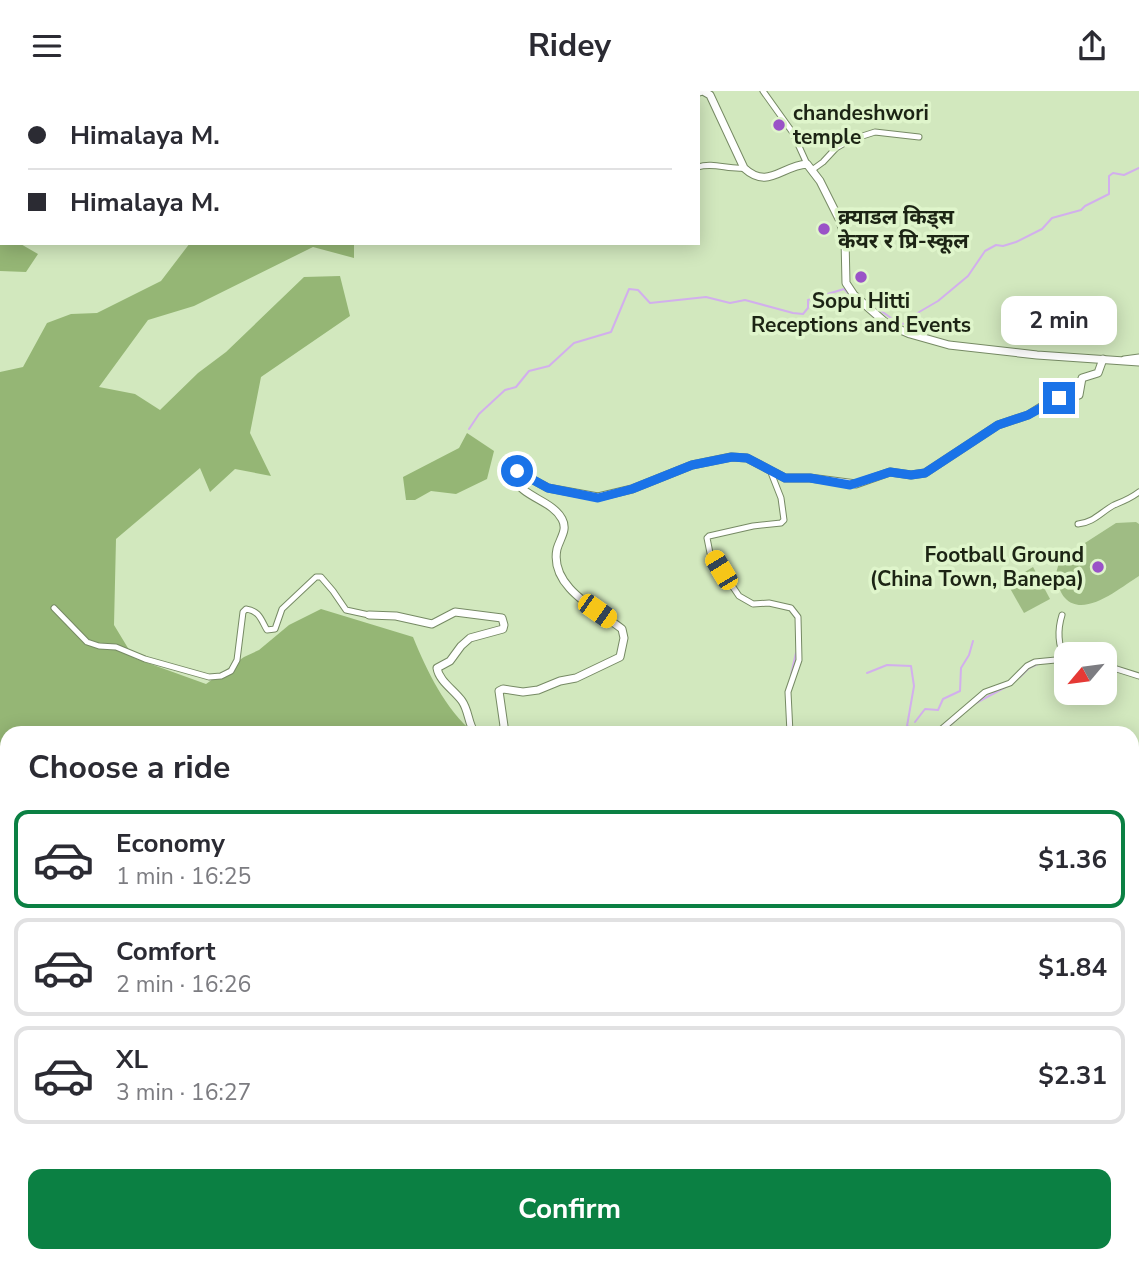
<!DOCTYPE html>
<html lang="en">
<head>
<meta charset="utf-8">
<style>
  body { margin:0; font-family:"Nunito Sans","Noto Sans Devanagari",sans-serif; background:#f2f2f3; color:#2b2b33; height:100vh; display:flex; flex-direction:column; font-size:26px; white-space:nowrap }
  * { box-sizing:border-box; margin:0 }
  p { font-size:23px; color:#7c7c81 }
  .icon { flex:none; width:38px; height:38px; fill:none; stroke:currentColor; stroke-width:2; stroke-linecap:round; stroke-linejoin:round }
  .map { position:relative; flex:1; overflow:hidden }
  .drawer { position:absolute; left:0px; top:635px; width:1139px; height:537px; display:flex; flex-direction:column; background:#fff; border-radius:21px 21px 0 0; box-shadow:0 4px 18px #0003 }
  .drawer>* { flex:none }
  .top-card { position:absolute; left:0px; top:0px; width:700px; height:154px; box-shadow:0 4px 18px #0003; display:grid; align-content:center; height:154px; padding:0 28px; background:#fff }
  .needle { width:46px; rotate:241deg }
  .fabs { position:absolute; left:1054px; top:551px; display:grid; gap:14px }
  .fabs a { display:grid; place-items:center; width:63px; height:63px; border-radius:14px; background:#fff; box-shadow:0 4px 18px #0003; font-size:35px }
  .end { position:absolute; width:32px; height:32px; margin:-16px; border:9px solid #1a73e8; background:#fff; box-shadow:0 0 0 4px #fff }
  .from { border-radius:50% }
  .bubble { position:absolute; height:49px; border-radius:14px; background:#fff; box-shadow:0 4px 18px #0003; font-size:23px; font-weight:700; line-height:49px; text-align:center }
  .car { position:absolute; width:21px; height:42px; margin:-21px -10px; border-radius:9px; box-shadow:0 0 5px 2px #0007; background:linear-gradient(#f5c518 24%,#345 0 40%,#f5c518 0 76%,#345 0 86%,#f5c518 0) }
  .top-card b { display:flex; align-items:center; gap:24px; height:66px; font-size:26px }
  .top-card b+b { border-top:2px solid #e1e1e2 }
  .top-card i { width:18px; height:18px; background:#2b2b33 }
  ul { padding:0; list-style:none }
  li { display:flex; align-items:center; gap:21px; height:98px; margin:0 14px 10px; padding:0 14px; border:4px solid #e1e1e2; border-radius:14px }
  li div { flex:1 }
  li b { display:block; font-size:26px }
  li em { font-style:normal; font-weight:700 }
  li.current { border-color:#0b8043 }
  li>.icon { width:63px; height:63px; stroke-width:1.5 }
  h2 { padding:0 28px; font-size:32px; line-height:84px }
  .button { display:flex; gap:14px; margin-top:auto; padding:14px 28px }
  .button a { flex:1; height:80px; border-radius:14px; background:#0b8043; color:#fff; font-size:28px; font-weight:700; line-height:80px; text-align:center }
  header { display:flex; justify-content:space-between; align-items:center; height:91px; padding:0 28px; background:#fff; font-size:32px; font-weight:700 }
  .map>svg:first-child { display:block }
  .green { fill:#9fbc84 }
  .forest { fill:#95b675 }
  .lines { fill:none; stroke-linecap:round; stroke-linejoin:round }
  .stream { stroke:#d2afed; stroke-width:2 }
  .street-casing { stroke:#768a64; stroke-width:7 }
  .secondary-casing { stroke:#768a64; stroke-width:9 }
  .street { stroke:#fff; stroke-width:5 }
  .secondary { stroke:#fff; stroke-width:7 }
  .route { stroke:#1a73e8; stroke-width:9 }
  .poi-dot { fill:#9a53c7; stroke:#dff5cb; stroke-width:2.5 }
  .labels { text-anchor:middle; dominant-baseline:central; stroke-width:7; stroke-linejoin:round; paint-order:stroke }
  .poi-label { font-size:21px; font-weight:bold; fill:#1c2414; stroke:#dff5cb; text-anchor:start }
</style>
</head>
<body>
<header><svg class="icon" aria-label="menu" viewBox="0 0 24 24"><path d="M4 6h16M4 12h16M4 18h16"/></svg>Ridey<svg class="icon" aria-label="share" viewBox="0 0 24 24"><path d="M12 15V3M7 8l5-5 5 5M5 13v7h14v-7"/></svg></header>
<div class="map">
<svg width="1139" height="1172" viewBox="0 0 1139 1172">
  <rect width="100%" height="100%" fill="#d2e8be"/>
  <!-- green -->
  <g class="green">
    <path d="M1136 431 1139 433V485C1121 496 1084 528 1065 507 1060 502 1058 492 1055 486L1060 468 1116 432Z"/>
    <polygon points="1033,476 1050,508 1024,522 1007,492"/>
  </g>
  <!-- forest -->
  <g class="forest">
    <polygon points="0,85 2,152 19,152 38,163 26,181 0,180"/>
    <path d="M190 152H354V167L313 156 194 215 148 229 99 296 135 303 160 319 198 282 226 261 304 186 340 185 350 225 261 286 250 342 271 385 235 378 210 401 200 377 116 448 114 534 134 567 206 593 244 566 259 559 289 534 321 518 413 546C427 580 445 618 474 642H7V1166H657L660 1172H0V281L23 276 47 232 71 223 97 222 161 190Z"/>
    <polygon points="467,342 494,360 487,388 456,403 431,400 415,409 406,409 403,386 459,357"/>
  </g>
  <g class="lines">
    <!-- stream -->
    <g class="stream">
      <polyline points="877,217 898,232 905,233 914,224 938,210 968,185 985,160 996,154 1003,155 1016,151 1042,138 1052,127 1081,119 1085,115 1109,103 1109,85 1113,82 1124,84 1139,77"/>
      <polyline points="469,338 479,323 505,299 516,296 529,280 549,275 574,252 611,241 629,198 638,199 650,212 706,206 730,212 745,209 793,222 803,223 808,217 808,209 844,198 850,204"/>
      <polyline points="867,582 887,574 911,575 914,595 907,635 912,637"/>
      <polyline points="791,584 796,562"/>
      <polyline points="1020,586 1029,577 1038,573"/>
      <polyline points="976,612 1013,592"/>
      <polyline points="915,631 925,618 938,619 943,608 960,600 961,577 969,564 973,550"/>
      <polyline points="947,637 958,627"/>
    </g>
    <defs>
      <g id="street">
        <polyline points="14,0 14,2"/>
        <polyline points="237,0 242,2"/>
        <polyline points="763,0 793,42 807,73"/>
        <polyline points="71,2 72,0"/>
        <polyline points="128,2 128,0"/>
        <polyline points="188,2 208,0"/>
        <polyline points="0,50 2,48"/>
        <path d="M698 76C713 71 729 79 744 77"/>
        <polyline points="0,77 2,76"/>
        <polyline points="812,79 823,71 836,57 850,49 875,41 919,46"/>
        <polyline points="1124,268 1139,266"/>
        <polyline points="770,379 781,407 784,429 781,432 753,435 709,445 707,447 710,462 739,505 753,513 769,512 791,517 798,526 799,569 788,601 790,642"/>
        <path d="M1078 433C1093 432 1101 421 1114 414 1124 410 1130 408 1139 401"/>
        <path d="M54 517 87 551 99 555 116 556 145 568 209 586 221 585 231 580 237 569 243 521 246 518C260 520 261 529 267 539L275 538 282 518 316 486H321L333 500 346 519 369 524"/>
        <path d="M1062 524C1057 540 1058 554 1065 568"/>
        <polyline points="1104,574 1139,585"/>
        <polyline points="937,642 985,601 1010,592 1027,575 1035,571 1066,568"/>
        <polyline points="1132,736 1139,736"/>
        <polyline points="1132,775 1139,769"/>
        <polyline points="1132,803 1139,795"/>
        <polyline points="1132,834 1138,837 1139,835"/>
        <polyline points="1132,947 1139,951"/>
        <polyline points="1132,974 1139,961"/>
        <polyline points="1132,1103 1139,1100"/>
        <polyline points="1132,1161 1139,1161"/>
        <polyline points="1027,1166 1055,1172"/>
        <polyline points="1092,1172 1101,1166"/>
      </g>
      <g id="secondary">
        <polyline points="667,0 672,2"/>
        <path d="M696 2 703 0 710 4 744 77C768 99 781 75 807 73L820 90 840 130 845 148 846 192 854 204 887 233 910 243 949 254 1037 264 1139 271"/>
        <path d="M369 524 396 525 432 533 455 521 502 527 504 534 503 538 470 547 461 555 450 570 437 577C439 590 454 599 462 610 469 620 468 633 475 642"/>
        <path d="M501 642 504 635 499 600 503 598 523 601 538 599 560 590 576 587 620 566 624 547 622 538C598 519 549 496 557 458 560 447 568 439 562 428 552 409 523 407 513 386L517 380 548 397 598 406 632 398 692 374 731 366 747 367 785 387H810L856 393 890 381 911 384 925 382 998 334 1028 324 1052 309 1079 304 1082 287 1098 282 1103 268"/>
      </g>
    </defs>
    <!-- street casing -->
    <use href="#street" class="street-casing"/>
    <!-- secondary casing -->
    <use href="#secondary" class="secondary-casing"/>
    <!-- street -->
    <use href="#street" class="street"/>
    <!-- secondary -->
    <use href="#secondary" class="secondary"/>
  </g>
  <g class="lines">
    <!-- route -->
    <polyline class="route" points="517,380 548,397 598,407 632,398 692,374 732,366 747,367 785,387 810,387 850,394 890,381 911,384 925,382 998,334 1028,324 1059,307"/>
  </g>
  <!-- markers -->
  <g class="poi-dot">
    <circle cx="779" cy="34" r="7"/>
    <circle cx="824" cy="138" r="7"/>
    <circle cx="861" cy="186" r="7"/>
    <circle cx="1098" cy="476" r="7"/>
  </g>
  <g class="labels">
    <!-- poi labels -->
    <g class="poi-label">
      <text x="793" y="22">chandeshwori<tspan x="793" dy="24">temple</tspan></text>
      <text x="838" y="126">क्र्याडल किड्स<tspan x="838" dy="24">केयर र प्रि-स्कूल</tspan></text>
      <text x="861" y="210" text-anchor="middle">Sopu Hitti<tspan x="861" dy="24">Receptions and Events</tspan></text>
      <text x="1084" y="464" text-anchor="end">Football Ground<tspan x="1084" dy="24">(China Town, Banepa)</tspan></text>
    </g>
  </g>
</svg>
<div class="fabs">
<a><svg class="needle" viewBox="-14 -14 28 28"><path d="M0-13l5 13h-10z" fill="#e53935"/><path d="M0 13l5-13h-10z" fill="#7c7c81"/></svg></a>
</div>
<i class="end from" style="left:517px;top:380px"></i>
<i class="end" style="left:1059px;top:307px"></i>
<div class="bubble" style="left:1001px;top:205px;width:116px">2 min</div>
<i class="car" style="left:721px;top:479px;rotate:329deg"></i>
<i class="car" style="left:597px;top:520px;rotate:125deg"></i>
<div class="top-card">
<b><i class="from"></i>Himalaya M.</b>
<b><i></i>Himalaya M.</b>
</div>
<section class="drawer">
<h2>Choose a ride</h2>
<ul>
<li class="current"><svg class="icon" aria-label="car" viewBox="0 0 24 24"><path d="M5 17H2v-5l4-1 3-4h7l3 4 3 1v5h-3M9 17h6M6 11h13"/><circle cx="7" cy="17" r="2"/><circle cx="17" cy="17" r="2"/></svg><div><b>Economy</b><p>1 min · 16:25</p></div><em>$1.36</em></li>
<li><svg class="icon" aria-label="car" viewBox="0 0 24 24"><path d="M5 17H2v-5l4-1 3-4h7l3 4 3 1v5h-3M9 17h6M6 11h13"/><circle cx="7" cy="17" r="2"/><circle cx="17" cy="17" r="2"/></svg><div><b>Comfort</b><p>2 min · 16:26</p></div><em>$1.84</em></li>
<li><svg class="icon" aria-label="car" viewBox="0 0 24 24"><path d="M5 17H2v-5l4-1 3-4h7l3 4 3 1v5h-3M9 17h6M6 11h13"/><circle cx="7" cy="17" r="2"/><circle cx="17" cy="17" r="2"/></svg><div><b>XL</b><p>3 min · 16:27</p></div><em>$2.31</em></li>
</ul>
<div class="button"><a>Confirm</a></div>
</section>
</div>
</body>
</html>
